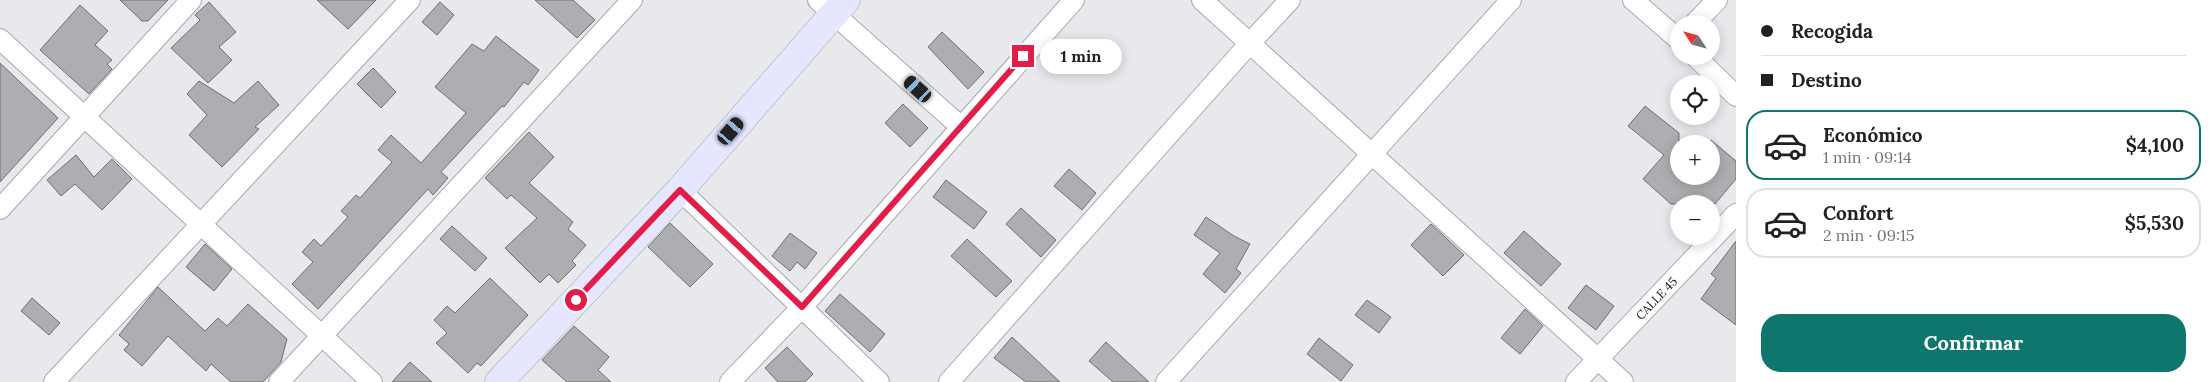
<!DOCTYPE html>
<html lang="es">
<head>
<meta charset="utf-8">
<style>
  body { margin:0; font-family:Lora,serif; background:#f6f6f6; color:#202124; height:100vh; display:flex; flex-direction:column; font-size:19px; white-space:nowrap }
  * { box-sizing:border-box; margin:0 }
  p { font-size:16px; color:#757577 }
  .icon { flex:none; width:28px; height:28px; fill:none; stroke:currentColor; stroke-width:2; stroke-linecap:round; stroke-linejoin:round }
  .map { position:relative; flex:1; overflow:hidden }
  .sheet { display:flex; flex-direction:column; background:#fff; width:475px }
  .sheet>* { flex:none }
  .top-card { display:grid; align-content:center; height:110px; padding:0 25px; background:#fff }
  .needle { width:32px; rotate:306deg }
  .fabs { position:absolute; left:1670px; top:15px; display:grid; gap:10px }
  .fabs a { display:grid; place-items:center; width:50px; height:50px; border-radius:50%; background:#fff; box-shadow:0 2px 12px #0003; font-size:25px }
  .end { position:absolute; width:22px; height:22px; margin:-11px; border:6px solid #e11d48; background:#fff; box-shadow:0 0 0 2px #fff }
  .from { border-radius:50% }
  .bubble { position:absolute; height:35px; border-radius:18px; background:#fff; box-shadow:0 2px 12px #0003; font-size:16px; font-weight:700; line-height:35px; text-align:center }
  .car { position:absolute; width:15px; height:30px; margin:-15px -8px; border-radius:6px; box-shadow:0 0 4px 1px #0007; background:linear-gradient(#222 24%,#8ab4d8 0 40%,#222 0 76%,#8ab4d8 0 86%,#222 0) }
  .top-card b { display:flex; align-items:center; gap:18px; height:48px; font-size:19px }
  .top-card b+b { border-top:1px solid #e0e0e0 }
  .top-card i { width:12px; height:12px; background:#202124 }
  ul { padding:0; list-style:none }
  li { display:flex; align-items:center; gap:15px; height:70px; margin:0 10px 8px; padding:0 15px; border:2px solid #e0e0e0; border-radius:20px }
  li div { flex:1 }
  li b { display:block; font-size:19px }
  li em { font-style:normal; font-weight:700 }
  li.selected { border-color:#0f766e }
  li>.icon { width:45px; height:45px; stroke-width:1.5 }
  .cta { display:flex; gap:10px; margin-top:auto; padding:10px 25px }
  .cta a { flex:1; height:58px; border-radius:20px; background:#0f766e; color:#fff; font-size:20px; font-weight:700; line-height:58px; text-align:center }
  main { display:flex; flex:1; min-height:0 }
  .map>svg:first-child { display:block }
  .building { fill:#adaeb1; stroke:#6e7073 }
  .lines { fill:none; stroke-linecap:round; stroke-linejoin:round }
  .street-casing { stroke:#a7a9ac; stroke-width:22 }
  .secondary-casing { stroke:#a7a9ac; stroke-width:29 }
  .street { stroke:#fff; stroke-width:20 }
  .secondary { stroke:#e6e6ff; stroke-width:28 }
  .route { stroke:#e11d48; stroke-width:6 }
  .labels { text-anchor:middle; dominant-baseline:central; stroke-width:4; stroke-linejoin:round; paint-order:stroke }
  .street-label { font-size:12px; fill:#161718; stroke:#fff }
</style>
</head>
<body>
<main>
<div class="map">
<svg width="1736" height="382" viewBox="0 0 1736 382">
  <rect width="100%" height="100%" fill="#e7e9ec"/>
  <!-- building -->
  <g class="building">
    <polygon points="120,0 168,0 148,21 142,21"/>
    <polygon points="317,0 376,0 348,29"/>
    <polygon points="535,0 573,0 595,20 577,38"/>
    <polygon points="209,2 236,32 219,47 232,60 208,83 171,48 200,20 195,15"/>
    <polygon points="440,2 454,15 437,35 422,22"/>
    <polygon points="80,5 108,31 95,45 112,60 107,64 112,69 89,94 40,50"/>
    <polygon points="942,32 984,72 968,89 928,47"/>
    <polygon points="496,36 539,70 528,85 524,82 504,107 502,106 441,172 448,178 433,195 428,189 318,309 292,284 313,262 302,252 314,239 321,246 348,217 341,211 356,195 360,198 392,162 378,150 391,135 421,163 466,113 435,87 472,44 484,51"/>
    <polygon points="0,63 58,118 0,182"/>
    <polygon points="373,68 396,92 381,108 357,84"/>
    <polygon points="199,81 234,103 258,81 279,105 255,127 259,129 222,167 189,135 207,115 187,94"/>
    <polygon points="903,104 928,128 910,147 885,123"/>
    <polygon points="1645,106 1679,133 1679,176 1711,176 1711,140 1736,161 1736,179 1715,204 1671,204 1643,179 1664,155 1628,126"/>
    <polygon points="529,132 554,157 529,183 573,222 568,229 586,245 572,261 576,265 558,283 549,274 540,283 505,248 537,218 511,195 507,199 485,178"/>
    <polygon points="76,155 94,177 112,159 132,179 102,210 75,184 61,196 47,180"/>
    <polygon points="1069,169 1096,193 1082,210 1054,186"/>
    <polygon points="946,180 987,212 974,229 933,197"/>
    <polygon points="1021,208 1056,240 1041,257 1006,224"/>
    <polygon points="1206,217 1234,236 1250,244 1236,269 1241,273 1225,293 1203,274 1220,253 1194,235"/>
    <polygon points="670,223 713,264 690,287 648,247"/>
    <polygon points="1431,224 1464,255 1443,276 1411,245"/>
    <polygon points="452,226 487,258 475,271 440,239"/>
    <polygon points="1524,231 1561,264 1541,286 1504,253"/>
    <polygon points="790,233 817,253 805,269 797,262 790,271 772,256"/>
    <polygon points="967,239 1012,281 996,297 951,256"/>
    <polygon points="1736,241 1736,325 1701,299 1716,278 1711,274"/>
    <polygon points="205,244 232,269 214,291 186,267"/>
    <polygon points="490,278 528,315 481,366 477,363 468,373 436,343 447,333 434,320 447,306 455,313"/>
    <polygon points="1586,285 1614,306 1596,330 1568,308"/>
    <polygon points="158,287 205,331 218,318 227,326 248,304 287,339 281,362 263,382 231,382 211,364 206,371 168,336 142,366 124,350 129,344 119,335"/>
    <polygon points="840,294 885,334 870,352 825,311"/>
    <polygon points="32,298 60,323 49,335 21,311"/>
    <polygon points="1367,300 1391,317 1379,333 1355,315"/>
    <polygon points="1525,309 1543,326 1520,354 1501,338"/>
    <polygon points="574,326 609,357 598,370 611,382 567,382 542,360"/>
    <polygon points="1012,337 1060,382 1026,382 994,358"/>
    <polygon points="1319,338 1353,365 1341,381 1307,354"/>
    <polygon points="1106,342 1122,357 1149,382 1113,382 1089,361"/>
    <polygon points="787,347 813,374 805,382 778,382 765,368"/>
    <polygon points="410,362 432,382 392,382"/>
  </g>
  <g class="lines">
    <defs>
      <g id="street">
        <polyline points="818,0 960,126"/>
        <polyline points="1202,0 1623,382"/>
        <polyline points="1633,0 1679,40"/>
        <polyline points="1694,24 1717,0"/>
        <polyline points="0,39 372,382"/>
        <polyline points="1695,56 1736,96"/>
        <polyline points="680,190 879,382"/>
        <polyline points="0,209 191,0"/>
        <polyline points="54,382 410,0"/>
        <polyline points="279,382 632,0"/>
        <polyline points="730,382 802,307 1074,0"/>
        <polyline points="949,382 1250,43 1290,0"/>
        <polyline points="1166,382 1511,0"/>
        <path id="s1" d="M1576 382 1736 214"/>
      </g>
      <polyline id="secondary" points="499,382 680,190 846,0"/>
    </defs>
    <!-- street casing -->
    <use href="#street" class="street-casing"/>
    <!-- secondary casing -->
    <use href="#secondary" class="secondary-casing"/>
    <!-- street -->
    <use href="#street" class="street"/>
    <!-- secondary -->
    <use href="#secondary" class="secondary"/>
  </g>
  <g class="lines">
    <!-- route -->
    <polyline class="route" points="576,300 680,190 802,307 1023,56"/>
  </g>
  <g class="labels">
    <!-- street labels -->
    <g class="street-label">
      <text stroke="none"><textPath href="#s1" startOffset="116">CALLE 45</textPath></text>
    </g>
  </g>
</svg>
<div class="fabs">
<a><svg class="needle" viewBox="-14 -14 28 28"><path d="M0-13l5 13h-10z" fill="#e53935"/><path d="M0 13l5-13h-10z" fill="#757577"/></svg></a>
<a><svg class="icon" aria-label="locate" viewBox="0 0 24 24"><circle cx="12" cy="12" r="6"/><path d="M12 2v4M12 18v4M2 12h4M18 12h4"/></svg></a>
<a>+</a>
<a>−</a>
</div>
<i class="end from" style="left:576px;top:300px"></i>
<i class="end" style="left:1023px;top:56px"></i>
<div class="bubble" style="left:1040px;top:39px;width:82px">1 min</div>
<i class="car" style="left:918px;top:89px;rotate:312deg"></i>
<i class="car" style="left:731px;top:131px;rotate:41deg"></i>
</div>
<section class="sheet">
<div class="top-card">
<b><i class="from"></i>Recogida</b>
<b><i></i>Destino</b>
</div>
<ul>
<li class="selected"><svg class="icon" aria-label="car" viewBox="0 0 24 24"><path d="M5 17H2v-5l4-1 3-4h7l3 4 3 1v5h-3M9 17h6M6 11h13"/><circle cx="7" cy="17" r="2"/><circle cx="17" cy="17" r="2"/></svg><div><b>Económico</b><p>1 min · 09:14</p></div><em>$4,100</em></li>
<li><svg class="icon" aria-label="car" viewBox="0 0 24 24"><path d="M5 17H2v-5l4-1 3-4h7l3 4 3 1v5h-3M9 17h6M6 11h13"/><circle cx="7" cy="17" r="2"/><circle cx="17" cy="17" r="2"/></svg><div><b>Confort</b><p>2 min · 09:15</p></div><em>$5,530</em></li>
</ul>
<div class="cta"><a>Confirmar</a></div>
</section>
</main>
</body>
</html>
